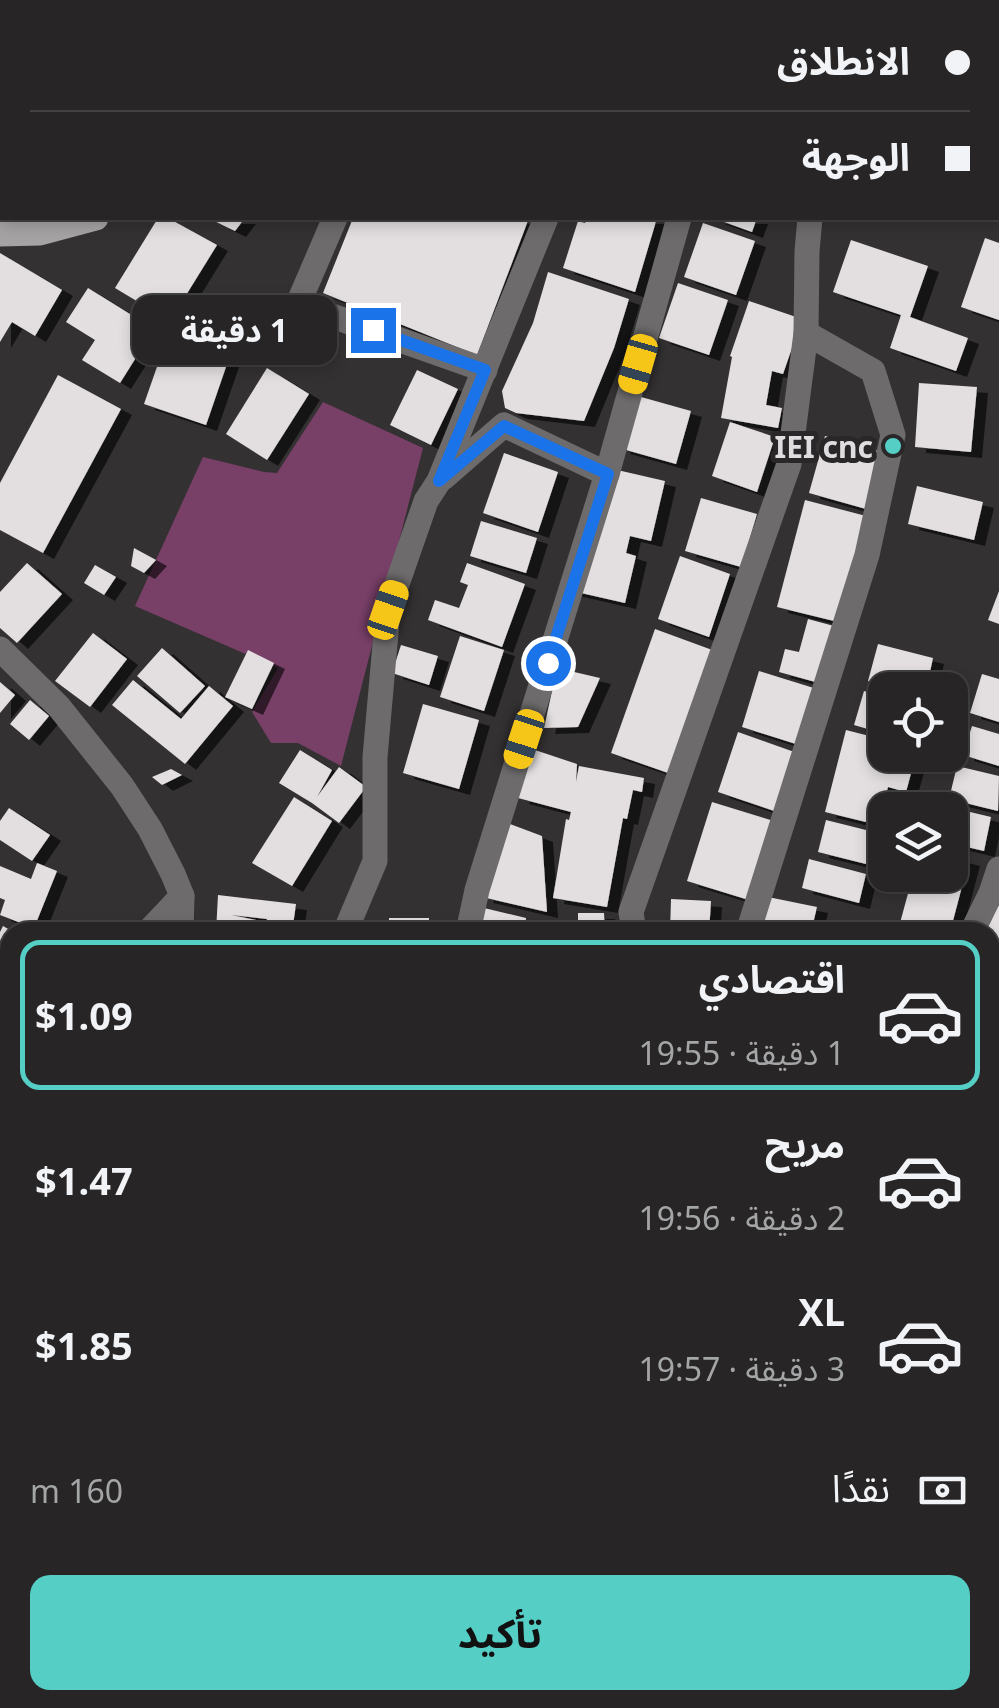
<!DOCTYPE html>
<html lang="ar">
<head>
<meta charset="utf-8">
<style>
  body { margin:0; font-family:"Noto Sans","Noto Sans Arabic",sans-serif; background:#333132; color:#f1f3f6; direction:rtl; height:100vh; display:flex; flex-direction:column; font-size:38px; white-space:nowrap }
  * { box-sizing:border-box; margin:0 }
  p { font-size:32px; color:#a4a5a7 }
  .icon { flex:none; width:55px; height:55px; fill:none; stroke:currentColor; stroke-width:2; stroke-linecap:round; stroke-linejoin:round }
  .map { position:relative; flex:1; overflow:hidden; direction:ltr }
  .details { position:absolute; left:0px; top:922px; width:1000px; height:788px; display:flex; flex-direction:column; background:#272526; border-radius:30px 30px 0 0; box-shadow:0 5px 15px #0003,0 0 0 2px #434243; direction:rtl }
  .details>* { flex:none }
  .hud { position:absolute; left:0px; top:0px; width:1000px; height:220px; box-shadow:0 5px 15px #0003,0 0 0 2px #434243; direction:rtl; display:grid; align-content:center; height:220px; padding:0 30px; background:#272526 }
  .tools { position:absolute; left:868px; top:672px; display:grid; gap:20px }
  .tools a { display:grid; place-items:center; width:100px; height:100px; border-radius:20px; background:#272526; box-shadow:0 5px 15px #0003,0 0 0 2px #434243; font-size:50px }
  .end { position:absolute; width:45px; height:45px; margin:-22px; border:12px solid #1a73e8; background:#fff; box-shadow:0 0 0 5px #fff }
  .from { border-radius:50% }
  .bubble { position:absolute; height:70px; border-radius:20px; background:#272526; box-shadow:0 5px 15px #0003,0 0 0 2px #434243; font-size:32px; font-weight:700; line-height:70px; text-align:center; direction:rtl }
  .car { position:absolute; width:30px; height:60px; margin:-30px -15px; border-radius:12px; box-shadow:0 0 8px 2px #0007; background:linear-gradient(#f5c518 24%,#345 0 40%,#f5c518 0 76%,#345 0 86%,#f5c518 0) }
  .hud b { display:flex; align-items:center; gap:35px; height:95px; font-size:38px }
  .hud b+b { border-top:2px solid #434243 }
  .hud i { width:25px; height:25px; background:#f1f3f6 }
  ul { padding:18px 0 0; list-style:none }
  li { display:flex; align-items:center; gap:30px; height:150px; margin:0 20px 15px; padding:0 10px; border:5px solid transparent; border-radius:20px }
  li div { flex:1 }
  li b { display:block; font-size:38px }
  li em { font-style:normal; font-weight:700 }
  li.on { border-color:#55cec6 }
  li>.icon { width:90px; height:90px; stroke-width:1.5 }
  .pay { display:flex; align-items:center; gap:25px; height:110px; padding:0 30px; font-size:38px }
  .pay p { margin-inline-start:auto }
  .action { display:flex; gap:20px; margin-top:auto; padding:20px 30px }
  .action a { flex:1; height:115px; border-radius:20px; background:#55cec6; color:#111; font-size:40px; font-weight:700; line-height:115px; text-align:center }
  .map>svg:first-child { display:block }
  .green { fill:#783f67 }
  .building { fill:#e3dfe1; filter:url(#shadow) }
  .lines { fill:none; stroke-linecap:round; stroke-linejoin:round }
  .minor { stroke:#6d6b6c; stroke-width:25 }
  .major { stroke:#a6a3a5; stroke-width:25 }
  .route { stroke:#1a73e8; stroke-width:12 }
  .poi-dot { fill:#55cec6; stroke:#2a2729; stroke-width:4 }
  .labels { text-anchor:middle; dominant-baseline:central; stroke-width:10; stroke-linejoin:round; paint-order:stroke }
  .poi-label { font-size:30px; font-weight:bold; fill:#dfdddf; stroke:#2a2729; text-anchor:end }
</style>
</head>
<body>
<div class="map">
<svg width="999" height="1708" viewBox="0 0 999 1708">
  <defs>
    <filter id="shadow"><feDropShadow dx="11" dy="6" stdDeviation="0" flood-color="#0009"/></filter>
  </defs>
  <rect width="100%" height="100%" fill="#343133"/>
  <!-- green -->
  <polygon class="green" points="323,402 423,448 341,766 298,743 271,743 252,712 278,668 135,606 203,457 264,472 277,473"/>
  <!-- building -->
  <g class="building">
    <polygon points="158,218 168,218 217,245 170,321 115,288"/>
    <polygon points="208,218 245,218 235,231"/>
    <polygon points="353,218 529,218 477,355 323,293"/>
    <polygon points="587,218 657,218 635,292 563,268 578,221 585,223"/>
    <polygon points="713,218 757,218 752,232"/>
    <polygon points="703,223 755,241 736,295 684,277"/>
    <polygon points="985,238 999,243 999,320 961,307"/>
    <polygon points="851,240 928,266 910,317 968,338 956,371 890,348 901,315 833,292"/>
    <polygon points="0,253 62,290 35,336 12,322 0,342"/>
    <polygon points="548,272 629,299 614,348 584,421 516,413 505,408 502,391 533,323"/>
    <polygon points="678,283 728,300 709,355 659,338"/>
    <polygon points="88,288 154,329 120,383 82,360 95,340 66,322"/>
    <polygon points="749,301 802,319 783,374 772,371 766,405 782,408 778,428 721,418 732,357 730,356"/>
    <polygon points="166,341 228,361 206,425 144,404"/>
    <polygon points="267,368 309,394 267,460 226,434"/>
    <polygon points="417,370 458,389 431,445 390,425"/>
    <polygon points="58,375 121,409 43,553 0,530 0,483"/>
    <polygon points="919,383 977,387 971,452 915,447"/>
    <polygon points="634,395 691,411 676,464 619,448"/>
    <polygon points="730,422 775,437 757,492 712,476"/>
    <polygon points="825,436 882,452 866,509 809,493"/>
    <polygon points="504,453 558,472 538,532 483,513"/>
    <polygon points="600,466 665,481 651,541 630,536 626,553 636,556 625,603 568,590"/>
    <polygon points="917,486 983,502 974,540 908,524"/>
    <polygon points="701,498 757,514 741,567 685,551"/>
    <polygon points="805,500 866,516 838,622 777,607"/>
    <polygon points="481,521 537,538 526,573 470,556"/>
    <polygon points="134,548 156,560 144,573 131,566"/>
    <polygon points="680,556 730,574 709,637 658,619"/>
    <polygon points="27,563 62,594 17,643 0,628 0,592"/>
    <polygon points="467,563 525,584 502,647 428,620 435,600 459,608 468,585 460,582"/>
    <polygon points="95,565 116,577 104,595 84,583"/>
    <polygon points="999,591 999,624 988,620"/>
    <polygon points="808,619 834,626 819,683 779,672 785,649 799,652"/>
    <polygon points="655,629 715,651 671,774 611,753"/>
    <polygon points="93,633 127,659 90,707 55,681"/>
    <polygon points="460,636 504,650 484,711 440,697"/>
    <polygon points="878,644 933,658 926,690 904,690 868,681"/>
    <polygon points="401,645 438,656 429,685 392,673"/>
    <polygon points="162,648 205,686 180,713 137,676"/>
    <polygon points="248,650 274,663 252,709 225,697"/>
    <polygon points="557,668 600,678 578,727 544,728"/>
    <polygon points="759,671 817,689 799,745 742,727"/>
    <polygon points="982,674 999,679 999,722 970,713"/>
    <polygon points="133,680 181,719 209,686 233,706 185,764 112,705"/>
    <polygon points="0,682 15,695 0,713"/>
    <polygon points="864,691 885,698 885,734 854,725"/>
    <polygon points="30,700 49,716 29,740 10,724"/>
    <polygon points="423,704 479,720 459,789 403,773"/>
    <polygon points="972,726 999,734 999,766 963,755"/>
    <polygon points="846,730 885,740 885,755 916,755 906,792 888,787 878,825 825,812"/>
    <polygon points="738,732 800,754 780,813 718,792"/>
    <polygon points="532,749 577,764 576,782 579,766 644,778 642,792 633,790 627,819 623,818 607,907 553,898 566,819 569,820 571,812 518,798"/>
    <polygon points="300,750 332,770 317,797 339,767 366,787 339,823 312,803 279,783"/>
    <polygon points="957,766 999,776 998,811 949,799"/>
    <polygon points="171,769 182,775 162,785 152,777"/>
    <polygon points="294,797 332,821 292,886 252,863"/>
    <polygon points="712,802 777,822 752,901 687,881"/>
    <polygon points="945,806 991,817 984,851 950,843 950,810 944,810"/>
    <polygon points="9,808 50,835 32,861 0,840 0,821"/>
    <polygon points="826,820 874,832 866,864 818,852"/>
    <polygon points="510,824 542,836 547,912 482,897"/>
    <polygon points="950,855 969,860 950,932 937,932 900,923 913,875 950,875"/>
    <polygon points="809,859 866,874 859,903 802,888"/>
    <polygon points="37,863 57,871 34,928 0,915 5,900 0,898 0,866 31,879"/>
    <polygon points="218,895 296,904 292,932 265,932 267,919 231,915 261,921 259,932 216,932"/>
    <polygon points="768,897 817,907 811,932 761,932"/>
    <polygon points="671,899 711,901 709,932 670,932"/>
    <polygon points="990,904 999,906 999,1031 990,1029 990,932 984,932"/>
    <polygon points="484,908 526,918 525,932 480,932"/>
    <polygon points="578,913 604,913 605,932 544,932 544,924 578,924"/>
    <rect x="389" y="918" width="40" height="14"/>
    <polygon points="3,926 10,930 10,952 0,947 0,932"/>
    <polygon points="0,956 10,961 8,998 0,995"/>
    <polygon points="990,1037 999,1040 999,1074 991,1099"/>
    <polygon points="0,1042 10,1046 10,1082 0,1077"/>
    <polygon points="990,1182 999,1185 999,1230 994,1230 995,1199 992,1213 990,1213"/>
    <polygon points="0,1220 10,1224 10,1250 3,1267 0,1266"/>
    <polygon points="990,1289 999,1293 999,1301 990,1322"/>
    <polygon points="991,1415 999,1415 999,1468 992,1468"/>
    <polygon points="0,1505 10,1505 10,1547 0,1549"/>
    <polygon points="990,1522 999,1525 999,1600 990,1598"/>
    <polygon points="0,1554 10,1554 10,1612 0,1613"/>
    <polygon points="10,1621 10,1678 0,1678 0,1622"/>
    <polygon points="999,1658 999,1686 990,1669 990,1662"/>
    <polygon points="0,1680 10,1682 10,1700 20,1700 18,1708 0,1708"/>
    <polygon points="61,1700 222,1700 222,1708 60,1708"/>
    <polygon points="743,1700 766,1700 756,1708 750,1708"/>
    <polygon points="807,1700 817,1708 795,1708"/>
    <polygon points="828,1700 855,1700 850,1703 853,1708 833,1708"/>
    <polygon points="898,1700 945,1700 955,1708 891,1708"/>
  </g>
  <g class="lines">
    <!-- minor -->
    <g class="minor">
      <polyline points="761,0 764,2"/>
      <polyline points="113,2 114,0"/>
      <polyline points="429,2 430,0"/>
      <polyline points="631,2 632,0"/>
      <polyline points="738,2 739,0"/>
      <polyline points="955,2 958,0"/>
      <polyline points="0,69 2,71"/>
      <polyline points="335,218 298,304 485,370"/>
      <polyline points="443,478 504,425 607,474"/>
      <polyline points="0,649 59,707 122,786 150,829 173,874 182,896 181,932"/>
      <polyline points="148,932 182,896"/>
      <polyline points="345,932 375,861 375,757 388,610 426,501 439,481 546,218"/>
      <polyline points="468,932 477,890 607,474 679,218"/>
      <polyline points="634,932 631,912 789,464 806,333 807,251 810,218"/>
      <polyline points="748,932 867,555 893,435 873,371 806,333"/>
      <polyline points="972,932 991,893 999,869"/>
      <polyline points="0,1133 10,1122"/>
      <polyline points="990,1151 999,1154"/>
      <polyline points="990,1387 999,1389"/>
      <polyline points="990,1631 999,1633"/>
      <polyline points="481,1700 482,1708"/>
      <polyline points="636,1700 638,1708"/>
      <polyline points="683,1700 690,1708"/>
      <polyline points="987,1700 995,1708"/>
    </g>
    <!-- major -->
    <g class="major">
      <polyline points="286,2 288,0"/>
      <polyline points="0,234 40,233 96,218"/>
    </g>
  </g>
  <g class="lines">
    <!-- route -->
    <polyline class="route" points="373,330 485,370 439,481 504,426 608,474 548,663"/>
  </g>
  <!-- markers -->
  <circle class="poi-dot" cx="893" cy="446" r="10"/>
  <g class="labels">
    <!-- poi labels -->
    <g class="poi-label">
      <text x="873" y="446">IEI cnc</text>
    </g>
  </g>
</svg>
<div class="tools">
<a><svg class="icon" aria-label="locate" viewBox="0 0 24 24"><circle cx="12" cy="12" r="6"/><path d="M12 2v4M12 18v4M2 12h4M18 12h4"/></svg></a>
<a><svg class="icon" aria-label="layers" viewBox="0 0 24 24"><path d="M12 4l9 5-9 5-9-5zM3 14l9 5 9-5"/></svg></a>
</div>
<i class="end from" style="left:548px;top:663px"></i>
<i class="end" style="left:373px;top:330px"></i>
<div class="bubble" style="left:132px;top:295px;width:205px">1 دقيقة</div>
<i class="car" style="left:638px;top:364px;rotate:196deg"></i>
<i class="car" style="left:388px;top:610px;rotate:19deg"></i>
<i class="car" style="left:524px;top:739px;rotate:198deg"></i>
<div class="hud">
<b><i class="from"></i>الانطلاق</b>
<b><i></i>الوجهة</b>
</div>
<section class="details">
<ul>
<li class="on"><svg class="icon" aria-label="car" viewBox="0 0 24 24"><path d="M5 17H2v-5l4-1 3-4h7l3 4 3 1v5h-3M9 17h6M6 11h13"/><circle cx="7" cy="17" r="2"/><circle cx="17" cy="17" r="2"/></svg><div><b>اقتصادي</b><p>1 دقيقة · 19:55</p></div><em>$1.09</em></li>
<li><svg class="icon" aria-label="car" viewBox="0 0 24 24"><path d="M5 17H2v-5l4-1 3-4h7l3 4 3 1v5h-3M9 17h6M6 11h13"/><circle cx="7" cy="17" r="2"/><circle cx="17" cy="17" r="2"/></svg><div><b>مريح</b><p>2 دقيقة · 19:56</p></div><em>$1.47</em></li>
<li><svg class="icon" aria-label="car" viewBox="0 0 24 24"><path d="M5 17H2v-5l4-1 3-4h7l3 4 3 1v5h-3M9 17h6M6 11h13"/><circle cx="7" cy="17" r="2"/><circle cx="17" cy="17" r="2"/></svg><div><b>XL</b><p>3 دقيقة · 19:57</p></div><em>$1.85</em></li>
</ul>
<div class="pay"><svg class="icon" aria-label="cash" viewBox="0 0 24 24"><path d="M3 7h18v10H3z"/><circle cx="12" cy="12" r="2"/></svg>نقدًا<p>160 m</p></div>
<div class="action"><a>تأكيد</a></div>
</section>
</div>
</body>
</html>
